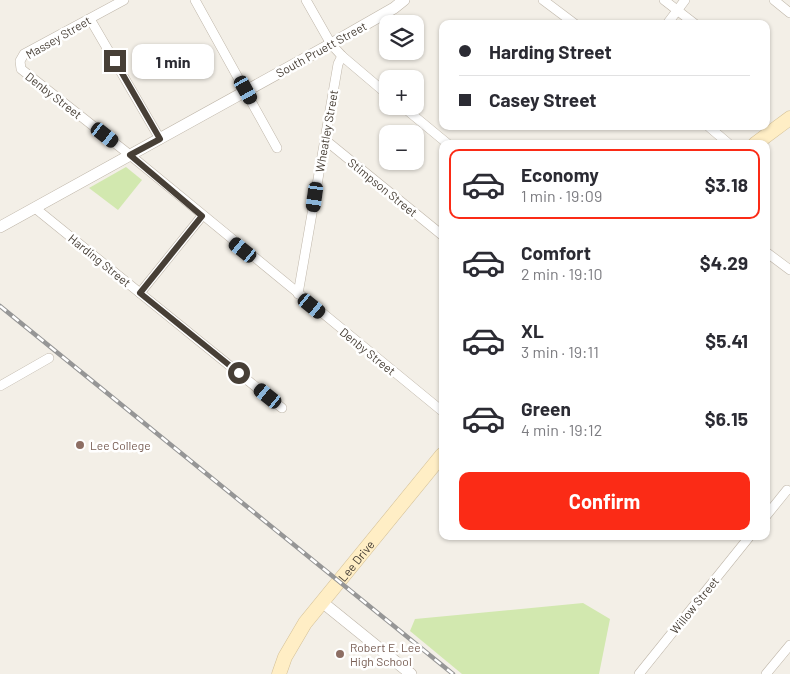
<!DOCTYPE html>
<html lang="en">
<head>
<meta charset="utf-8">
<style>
  body { margin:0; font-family:Barlow,sans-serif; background:#f7f7f7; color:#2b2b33; height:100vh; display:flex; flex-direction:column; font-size:19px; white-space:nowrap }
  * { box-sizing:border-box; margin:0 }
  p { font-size:16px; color:#7c7c81 }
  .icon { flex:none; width:28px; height:28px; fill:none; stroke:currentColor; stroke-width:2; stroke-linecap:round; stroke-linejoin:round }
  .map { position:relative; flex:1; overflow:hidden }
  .details { position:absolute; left:439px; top:140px; width:331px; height:400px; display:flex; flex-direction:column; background:#fff; border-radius:10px; box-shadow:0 1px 4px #0004 }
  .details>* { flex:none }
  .top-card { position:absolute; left:439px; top:20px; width:331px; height:110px; border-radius:10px; box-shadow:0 1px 4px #0004; display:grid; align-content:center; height:110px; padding:0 20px; background:#fff }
  .fabs { position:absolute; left:379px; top:15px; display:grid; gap:10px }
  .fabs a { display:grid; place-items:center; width:45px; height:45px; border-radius:10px; background:#fff; box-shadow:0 1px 4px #0004; font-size:25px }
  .end { position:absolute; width:22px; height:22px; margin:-11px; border:6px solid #473f36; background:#fff; box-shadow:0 0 0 2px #fff }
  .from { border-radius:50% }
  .bubble { position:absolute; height:35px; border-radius:10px; background:#fff; box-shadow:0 1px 4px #0004; font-size:16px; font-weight:700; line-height:35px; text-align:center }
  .car { position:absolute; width:15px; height:30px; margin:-15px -8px; border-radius:6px; box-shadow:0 0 4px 1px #0007; background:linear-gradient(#222 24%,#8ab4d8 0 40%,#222 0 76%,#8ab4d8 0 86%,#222 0) }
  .top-card b { display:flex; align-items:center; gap:18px; height:48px; font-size:19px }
  .top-card b+b { border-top:1px solid #e1e1e2 }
  .top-card i { width:12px; height:12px; background:#2b2b33 }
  ul { padding:9px 0 0; list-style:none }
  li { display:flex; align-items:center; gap:15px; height:70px; margin:0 10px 8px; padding:0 10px; border:2px solid transparent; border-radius:10px }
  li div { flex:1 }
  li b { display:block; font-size:19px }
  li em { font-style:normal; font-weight:700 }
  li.current { border-color:#fb2b16 }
  li>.icon { width:45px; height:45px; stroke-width:1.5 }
  .button { display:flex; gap:10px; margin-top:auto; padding:10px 20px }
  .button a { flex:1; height:58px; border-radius:10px; background:#fb2b16; color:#fff; font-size:20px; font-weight:700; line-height:58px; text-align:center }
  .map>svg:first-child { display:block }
  .green { fill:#d2e8af }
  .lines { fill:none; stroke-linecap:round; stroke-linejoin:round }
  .minor-casing { stroke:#bfb6a9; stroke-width:10 }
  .tertiary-casing { stroke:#bfb6a9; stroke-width:12 }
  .secondary-casing { stroke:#d4c096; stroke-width:15 }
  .minor { stroke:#fff; stroke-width:9 }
  .tertiary { stroke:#fff; stroke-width:11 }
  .secondary { stroke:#ffeec5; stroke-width:14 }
  .rail-casing { stroke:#969696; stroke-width:4.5 }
  .rail { stroke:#fff; stroke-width:2.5; stroke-dasharray:8; stroke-linecap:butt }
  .route { stroke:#473f36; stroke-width:6 }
  .education-dot { fill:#8d6e63; stroke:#fff; stroke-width:2 }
  .labels { text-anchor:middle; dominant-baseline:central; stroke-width:5; stroke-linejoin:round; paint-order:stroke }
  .street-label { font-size:12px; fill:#473f36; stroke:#fff }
  .education-label { font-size:12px; fill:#785e54; stroke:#fff; text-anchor:start }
</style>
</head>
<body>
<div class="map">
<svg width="790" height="674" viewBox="0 0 790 674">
  <rect width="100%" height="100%" fill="#f3efe7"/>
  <!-- green -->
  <g class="green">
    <polygon points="126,167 142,180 118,210 89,188"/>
    <polygon points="583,603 610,619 599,674 462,674 410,631 415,619"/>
  </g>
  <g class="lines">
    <defs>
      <g id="minor">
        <polyline points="124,0 24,54 20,61 21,69 130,155 442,411"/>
        <polyline points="195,0 277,148"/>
        <polyline points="306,0 331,44 342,56 388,95"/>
        <polyline points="543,0 575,24"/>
        <polyline points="664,0 695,24"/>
        <polyline points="774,0 790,13"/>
        <polyline points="90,19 160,139"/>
        <polyline points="667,24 685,0"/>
        <polyline points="402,106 448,144"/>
        <polyline points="708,126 729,144"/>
        <polyline points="324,139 442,235"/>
        <polyline points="35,208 282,408"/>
        <polyline points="766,252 790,270"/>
        <polyline points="140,293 202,216"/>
        <polyline points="298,294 338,64 342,56"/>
        <polyline points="0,386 49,358"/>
        <polyline points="766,516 787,490"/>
        <polyline points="639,674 750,536"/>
        <polyline points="766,674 790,645"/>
      </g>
      <g id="tertiary">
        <polyline points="0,227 331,44 394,8 404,0"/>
        <polyline points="322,602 411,674"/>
      </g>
      <g id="secondary">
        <polyline points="755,144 790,118"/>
        <path id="s1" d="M279 674 285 657 305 623 442 455"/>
      </g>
    </defs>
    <!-- minor casing -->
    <use href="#minor" class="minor-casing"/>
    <!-- tertiary casing -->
    <use href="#tertiary" class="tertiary-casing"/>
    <!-- secondary casing -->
    <use href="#secondary" class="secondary-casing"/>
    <!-- minor -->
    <use href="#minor" class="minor"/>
    <!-- tertiary -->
    <use href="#tertiary" class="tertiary"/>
    <!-- secondary -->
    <use href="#secondary" class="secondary"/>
    <defs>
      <polyline id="rail" points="0,306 453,674"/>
    </defs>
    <!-- rail casing -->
    <use href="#rail" class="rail-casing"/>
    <!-- rail -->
    <use href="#rail" class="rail"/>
  </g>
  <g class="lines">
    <!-- route -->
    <polyline class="route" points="115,61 160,139 130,155 202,216 140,293 239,373"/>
  </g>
  <!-- markers -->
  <g class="education-dot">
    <circle cx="80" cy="445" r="5"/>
    <circle cx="340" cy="654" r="5"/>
  </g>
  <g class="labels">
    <!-- street labels -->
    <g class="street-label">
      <text transform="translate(58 37) rotate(-30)">Massey Street</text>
      <text transform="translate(321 49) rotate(-29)">South Pruett Street</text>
      <text transform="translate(54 95) rotate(38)">Denby Street</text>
      <text transform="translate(326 131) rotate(-80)">Wheatley Street</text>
      <text transform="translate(383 187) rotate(39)">Stimpson Street</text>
      <text transform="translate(100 260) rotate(39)">Harding Street</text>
      <text transform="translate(368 351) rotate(39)">Denby Street</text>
      <text stroke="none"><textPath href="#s1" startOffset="138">Lee Drive</textPath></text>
      <text transform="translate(694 605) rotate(-51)">Willow Street</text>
    </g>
    <!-- education labels -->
    <g class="education-label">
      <text x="90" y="445">Lee College</text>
      <text x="350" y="647">Robert E. Lee<tspan x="350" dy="14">High School</tspan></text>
    </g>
  </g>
</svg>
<div class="fabs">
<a><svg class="icon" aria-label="layers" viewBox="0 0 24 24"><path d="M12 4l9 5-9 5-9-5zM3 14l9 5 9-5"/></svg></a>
<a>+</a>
<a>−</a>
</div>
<i class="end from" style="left:239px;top:373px"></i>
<i class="end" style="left:115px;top:61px"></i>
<div class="bubble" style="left:132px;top:44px;width:82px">1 min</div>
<i class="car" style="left:246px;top:90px;rotate:151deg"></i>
<i class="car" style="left:105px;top:135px;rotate:128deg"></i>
<i class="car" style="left:315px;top:197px;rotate:188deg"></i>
<i class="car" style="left:243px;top:250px;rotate:309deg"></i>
<i class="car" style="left:312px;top:306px;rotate:129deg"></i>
<i class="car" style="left:268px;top:396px;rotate:309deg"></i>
<div class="top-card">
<b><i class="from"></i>Harding Street</b>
<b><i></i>Casey Street</b>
</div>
<section class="details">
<ul>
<li class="current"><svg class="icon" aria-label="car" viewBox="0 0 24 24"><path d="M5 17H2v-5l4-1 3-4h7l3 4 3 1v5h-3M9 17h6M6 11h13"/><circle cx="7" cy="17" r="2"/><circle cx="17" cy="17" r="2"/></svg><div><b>Economy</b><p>1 min · 19:09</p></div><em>$3.18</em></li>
<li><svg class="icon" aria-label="car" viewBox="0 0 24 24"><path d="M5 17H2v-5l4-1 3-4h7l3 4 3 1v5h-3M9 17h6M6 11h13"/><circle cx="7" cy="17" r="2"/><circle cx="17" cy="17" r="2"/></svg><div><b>Comfort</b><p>2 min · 19:10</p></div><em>$4.29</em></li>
<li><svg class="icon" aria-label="car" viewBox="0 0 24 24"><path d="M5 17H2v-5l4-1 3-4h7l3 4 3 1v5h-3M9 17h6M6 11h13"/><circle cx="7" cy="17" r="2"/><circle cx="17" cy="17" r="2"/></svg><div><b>XL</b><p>3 min · 19:11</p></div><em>$5.41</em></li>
<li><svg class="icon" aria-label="car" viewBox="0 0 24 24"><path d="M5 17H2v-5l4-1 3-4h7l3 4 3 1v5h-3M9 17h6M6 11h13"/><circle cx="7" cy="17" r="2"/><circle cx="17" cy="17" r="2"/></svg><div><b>Green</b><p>4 min · 19:12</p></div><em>$6.15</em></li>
</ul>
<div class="button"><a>Confirm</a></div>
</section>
</div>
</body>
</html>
